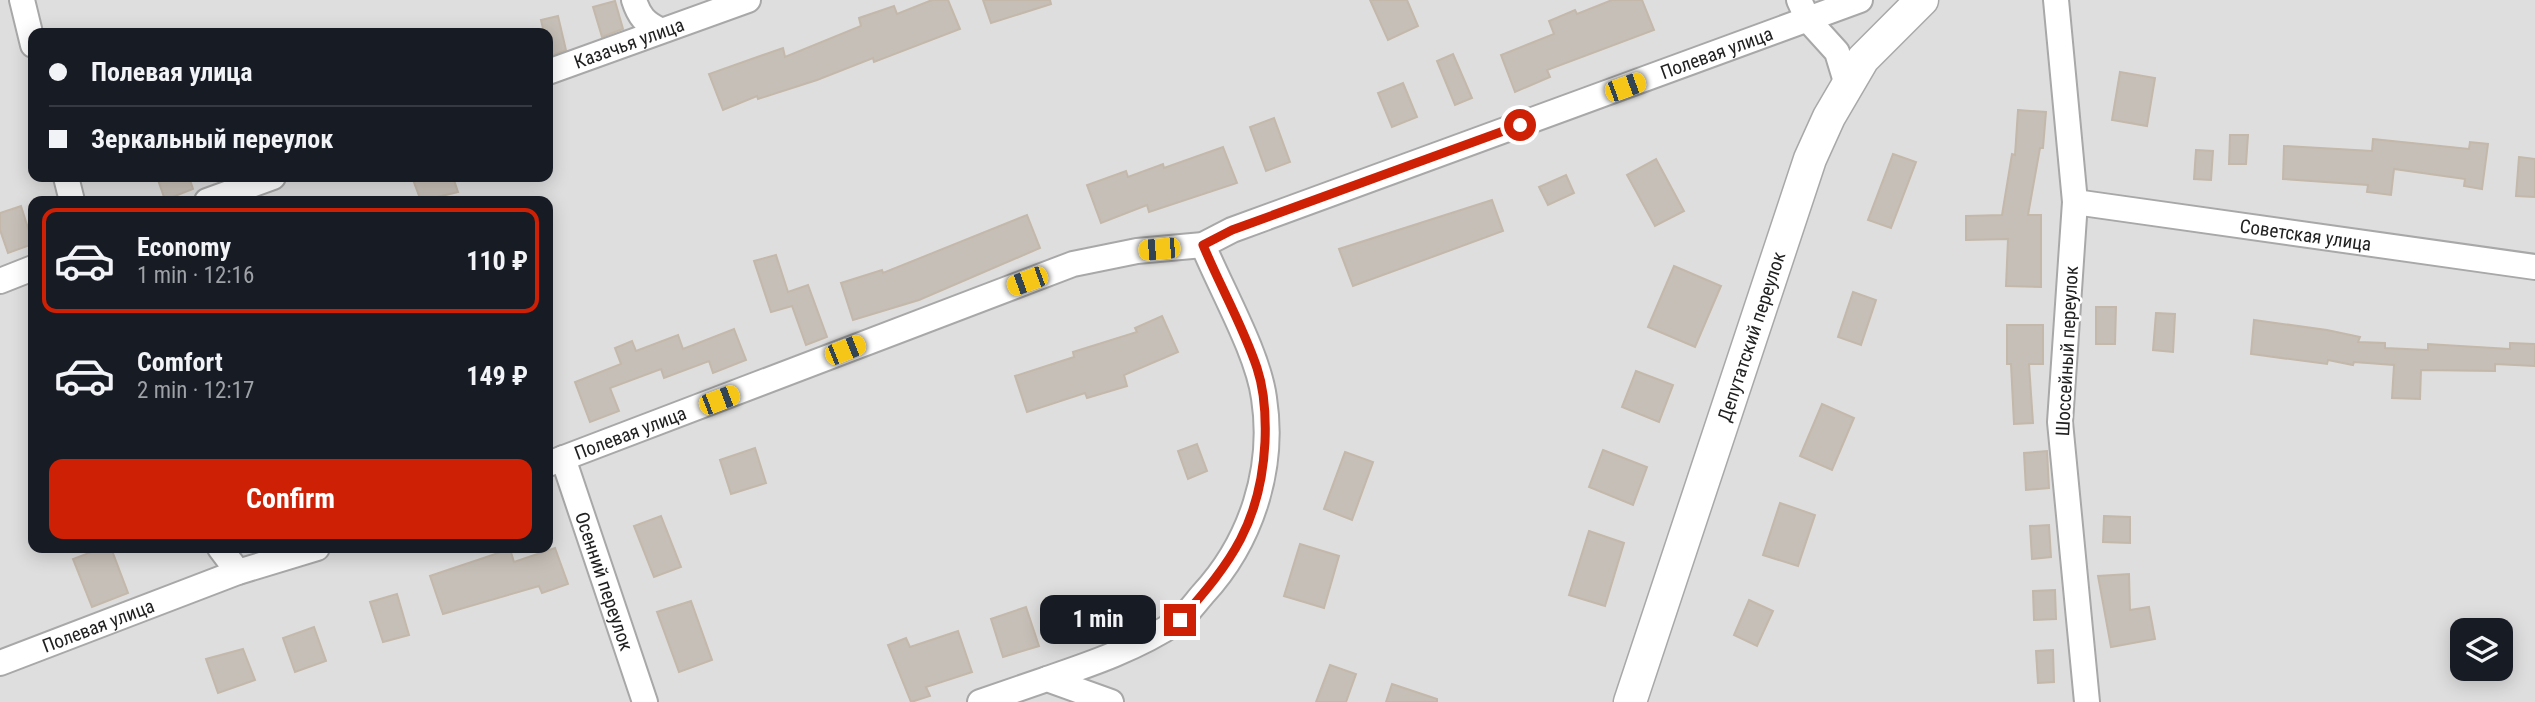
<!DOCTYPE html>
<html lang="en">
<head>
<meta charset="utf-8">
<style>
  body { margin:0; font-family:"Roboto Condensed",sans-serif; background:#242831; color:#f1f3f6; height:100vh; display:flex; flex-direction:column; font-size:26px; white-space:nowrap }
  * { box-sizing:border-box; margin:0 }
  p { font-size:23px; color:#9ea1a6 }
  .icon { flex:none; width:38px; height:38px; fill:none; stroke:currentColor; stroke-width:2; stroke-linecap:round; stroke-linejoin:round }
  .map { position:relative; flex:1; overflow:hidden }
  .sheet { position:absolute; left:28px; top:196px; width:525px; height:357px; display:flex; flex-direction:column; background:#171b24; border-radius:14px; box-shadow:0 4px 18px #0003 }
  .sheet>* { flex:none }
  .guide { position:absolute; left:28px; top:28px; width:525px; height:154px; border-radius:14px; box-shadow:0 4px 18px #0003; display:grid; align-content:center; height:154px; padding:0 21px; background:#171b24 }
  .fabs { position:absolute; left:2450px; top:618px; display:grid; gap:14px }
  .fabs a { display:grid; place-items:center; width:63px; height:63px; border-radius:14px; background:#171b24; box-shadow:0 4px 18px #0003; font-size:35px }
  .end { position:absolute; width:32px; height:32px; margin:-16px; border:9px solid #ce2004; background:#fff; box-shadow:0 0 0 4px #fff }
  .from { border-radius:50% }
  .bubble { position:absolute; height:49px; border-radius:14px; background:#171b24; box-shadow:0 4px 18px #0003; font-size:23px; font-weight:700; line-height:49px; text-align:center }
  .car { position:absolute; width:21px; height:42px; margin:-21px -10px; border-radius:9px; box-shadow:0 0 5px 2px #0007; background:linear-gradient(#f5c518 24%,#345 0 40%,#f5c518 0 76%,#345 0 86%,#f5c518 0) }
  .guide b { display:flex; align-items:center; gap:24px; height:66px; font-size:26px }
  .guide b+b { border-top:2px solid #363941 }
  .guide i { width:18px; height:18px; background:#f1f3f6 }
  ul { padding:12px 0 0; list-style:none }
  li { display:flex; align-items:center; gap:21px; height:105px; margin:0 14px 10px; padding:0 7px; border:4px solid transparent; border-radius:14px }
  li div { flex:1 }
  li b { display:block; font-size:26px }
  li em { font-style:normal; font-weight:700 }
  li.current { border-color:#ce2004 }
  li>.icon { width:63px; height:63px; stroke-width:1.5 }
  .cta { display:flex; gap:14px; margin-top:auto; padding:14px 21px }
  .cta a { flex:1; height:80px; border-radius:14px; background:#ce2004; color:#fff; font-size:28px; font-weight:700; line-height:80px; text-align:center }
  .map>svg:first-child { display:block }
  .residential { fill:#dfdede; fill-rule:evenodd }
  .building { fill:#c6bfb7; stroke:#c3b8aa; stroke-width:2 }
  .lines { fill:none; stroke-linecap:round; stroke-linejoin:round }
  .minor-casing { stroke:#a8a8a8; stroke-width:28 }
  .tertiary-casing { stroke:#a8a8a8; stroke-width:35 }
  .minor { stroke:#fff; stroke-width:24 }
  .tertiary { stroke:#fff; stroke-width:32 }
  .route { stroke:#ce2004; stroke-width:9 }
  .labels { text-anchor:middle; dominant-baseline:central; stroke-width:5; stroke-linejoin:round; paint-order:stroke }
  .street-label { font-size:19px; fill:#212121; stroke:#fff }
</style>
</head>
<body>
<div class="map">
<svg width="2535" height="702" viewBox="0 0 2535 702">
  <rect width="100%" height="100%" fill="#f1efe8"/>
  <!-- residential -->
  <path class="residential" d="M0 0H2535V702H0ZM33 33H548V177H33ZM33 201H548V548H33ZM2462 630H2501V668H2462Z"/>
  <!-- building -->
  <g class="building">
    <polygon points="932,0 948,0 960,29 874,62 873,58 817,80 758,99 757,96 723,110 709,74 783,48 785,57 861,26 859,18 894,6 897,14"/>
    <polygon points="983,0 1050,0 1051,4 991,23"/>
    <polygon points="1370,0 1407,0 1418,26 1388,40"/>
    <polygon points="1612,0 1642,0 1654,30 1547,70 1550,77 1515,92 1501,55 1554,34 1549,21 1575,10 1577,14"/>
    <polygon points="615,1 623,29 602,37 593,7"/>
    <polygon points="558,16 566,50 550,56 548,33 544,33 541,20"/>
    <polygon points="1453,54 1472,98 1455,105 1437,61"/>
    <polygon points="2120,72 2155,78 2147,126 2112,120"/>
    <polygon points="1403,83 1417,117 1392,127 1378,93"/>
    <polygon points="2018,110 2046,112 2043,148 2040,148 2028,215 2041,215 2041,287 2006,286 2008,239 1966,240 1966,216 2002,215 2012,154 2015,155"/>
    <polygon points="1274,118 1290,162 1266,171 1250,127"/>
    <polygon points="2230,135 2248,135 2246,164 2229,164"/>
    <polygon points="2373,139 2469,149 2470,142 2488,144 2482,189 2464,186 2465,179 2394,169 2391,195 2367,192 2368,185 2283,179 2284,146 2372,151"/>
    <polygon points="1223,147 1237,183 1149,212 1147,205 1101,223 1087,185 1126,171 1128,177 1163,164 1164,168"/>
    <polygon points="2196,150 2213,151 2211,180 2194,179"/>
    <polygon points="1893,154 1916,162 1891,228 1868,220"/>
    <polygon points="2519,157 2535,159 2535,197 2516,196"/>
    <polygon points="1656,159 1684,211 1655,226 1627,175"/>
    <polygon points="1566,175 1574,193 1548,205 1539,187"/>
    <polygon points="157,177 189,177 193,189 165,200"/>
    <polygon points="412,177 453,177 458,192 421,201"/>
    <polygon points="1492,200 1503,231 1353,286 1339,249"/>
    <polygon points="21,206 33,244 8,253 0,230 0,213"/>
    <polygon points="1027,215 1040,248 919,300 853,320 841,283 882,270 883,273"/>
    <polygon points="776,255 788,292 808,285 827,337 806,345 792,306 771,312 754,261"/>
    <polygon points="1674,266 1721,286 1695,347 1648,327"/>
    <polygon points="1853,292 1876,300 1861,345 1838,337"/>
    <polygon points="2096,307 2116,307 2115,344 2096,344"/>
    <polygon points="2156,313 2175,314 2173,352 2153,350"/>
    <polygon points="1162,316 1178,352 1124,375 1127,386 1087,398 1085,393 1027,412 1015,376 1074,357 1073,352 1137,332 1135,328"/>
    <polygon points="2254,320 2327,330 2360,337 2358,342 2385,343 2385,348 2428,350 2428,344 2510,349 2510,343 2535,344 2535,366 2495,364 2495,371 2421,370 2420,399 2392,398 2394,365 2354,362 2353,365 2328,360 2327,364 2251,354"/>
    <polygon points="2007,325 2043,325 2043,364 2029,364 2033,423 2014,424 2011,364 2007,364"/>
    <polygon points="734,329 746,360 713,373 709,361 664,378 661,369 610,388 619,411 590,422 575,382 621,364 615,348 632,341 636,351 678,335 683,349"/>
    <polygon points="1636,371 1673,385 1659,422 1622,407"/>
    <polygon points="1822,404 1854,418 1832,470 1800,456"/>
    <polygon points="1197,444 1207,471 1188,479 1178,451"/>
    <polygon points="755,448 766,483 731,494 720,460"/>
    <polygon points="1603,450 1647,467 1633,505 1589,487"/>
    <polygon points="2047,451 2049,488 2026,490 2024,453"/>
    <polygon points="1345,452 1373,462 1352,520 1324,509"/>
    <polygon points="1780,503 1815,515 1798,566 1763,555"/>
    <polygon points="661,516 681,567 654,577 634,526"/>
    <polygon points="2104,516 2130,517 2130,543 2103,542"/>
    <polygon points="2049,525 2051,557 2032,559 2030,526"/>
    <polygon points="1589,531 1624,543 1605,606 1569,595"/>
    <polygon points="1300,544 1339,556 1324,608 1284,596"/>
    <polygon points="102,548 111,548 128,593 92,607 73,559"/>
    <polygon points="555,548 568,584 542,593 539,586 443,614 430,576 510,549 514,562"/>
    <polygon points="2129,574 2130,610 2149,607 2155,639 2111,647 2098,576"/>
    <polygon points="2055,590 2056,619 2034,620 2033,591"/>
    <polygon points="397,594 409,635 383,642 370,602"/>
    <polygon points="1749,600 1773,611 1757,646 1734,635"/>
    <polygon points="691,601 712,660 679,672 657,612"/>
    <polygon points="1026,607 1039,646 1003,657 991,619"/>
    <polygon points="314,627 326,661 295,672 283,638"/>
    <polygon points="958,631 972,672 926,687 930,696 911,702 888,645 906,638 910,647"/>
    <polygon points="243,649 255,680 218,693 206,659"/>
    <polygon points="2053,650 2054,682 2038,683 2036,651"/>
    <polygon points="1330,665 1356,674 1346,702 1316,702"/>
    <polygon points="1392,684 1437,699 1437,702 1386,702"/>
  </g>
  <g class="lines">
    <defs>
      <g id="minor">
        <polyline points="22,0 33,45"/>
        <path d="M634 0C639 16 645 23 660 30"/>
        <polyline points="1799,0 1808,20 1837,52 1847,85"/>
        <polyline points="2056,0 2075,202 2060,422 2087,702"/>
        <path id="s1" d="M548 72 748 0"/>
        <polyline points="66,177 72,201"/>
        <polyline points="207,201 273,177"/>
        <path id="s2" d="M2075 202 2535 267"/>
        <polyline points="0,281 33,268"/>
        <path id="s3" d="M563 458 645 702"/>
        <path id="s4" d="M548 464 1073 264 1137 251 1203 245 1232 230 1860 0"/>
        <polyline points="220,548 238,572"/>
        <path id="s5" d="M0 663 238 572 317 548"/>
        <path d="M1047 679C1091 664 1138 648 1178 621 1187 615 1195 603 1203 594 1251 542 1275 469 1264 398 1258 353 1221 289 1203 245"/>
        <polyline points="980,702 1047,679 1111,702"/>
      </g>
      <g id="tertiary">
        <path id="s6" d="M1630 702 1810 159 1829 117 1863 59 1922 0"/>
      </g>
    </defs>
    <!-- minor casing -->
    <use href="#minor" class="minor-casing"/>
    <!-- tertiary casing -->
    <use href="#tertiary" class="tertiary-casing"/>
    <!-- minor -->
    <use href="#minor" class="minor"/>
    <!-- tertiary -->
    <use href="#tertiary" class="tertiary"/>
  </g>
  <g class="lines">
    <!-- route -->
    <path class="route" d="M1180 620C1232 562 1261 522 1265 442 1266 417 1265 392 1257 368 1243 326 1220 286 1203 245L1232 230 1520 125"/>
  </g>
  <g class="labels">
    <!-- street labels -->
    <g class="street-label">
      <text stroke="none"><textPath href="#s1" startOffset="86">Казачья улица</textPath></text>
      <text stroke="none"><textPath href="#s4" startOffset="1242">Полевая улица</textPath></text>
      <text stroke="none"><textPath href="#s2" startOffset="233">Советская улица</textPath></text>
      <text stroke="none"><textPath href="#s6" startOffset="385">Депутатский переулок</textPath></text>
      <text transform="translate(2067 351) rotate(-87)">Шоссейный переулок</text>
      <text stroke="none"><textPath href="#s4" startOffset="88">Полевая улица</textPath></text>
      <text stroke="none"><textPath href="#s3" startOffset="130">Осенний переулок</textPath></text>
      <text stroke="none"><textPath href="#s5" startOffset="105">Полевая улица</textPath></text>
    </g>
  </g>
</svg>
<div class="fabs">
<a><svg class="icon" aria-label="layers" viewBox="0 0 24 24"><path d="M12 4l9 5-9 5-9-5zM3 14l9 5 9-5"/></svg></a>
</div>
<i class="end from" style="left:1520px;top:125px"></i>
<i class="end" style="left:1180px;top:620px"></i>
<div class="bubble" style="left:1040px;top:595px;width:116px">1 min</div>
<i class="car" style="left:1625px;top:87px;rotate:70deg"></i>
<i class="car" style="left:1159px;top:249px;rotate:265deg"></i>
<i class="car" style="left:1027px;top:281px;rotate:250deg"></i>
<i class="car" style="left:845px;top:350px;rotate:68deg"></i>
<i class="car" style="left:719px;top:400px;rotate:69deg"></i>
<div class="guide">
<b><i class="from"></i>Полевая улица</b>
<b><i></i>Зеркальный переулок</b>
</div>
<section class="sheet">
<ul>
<li class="current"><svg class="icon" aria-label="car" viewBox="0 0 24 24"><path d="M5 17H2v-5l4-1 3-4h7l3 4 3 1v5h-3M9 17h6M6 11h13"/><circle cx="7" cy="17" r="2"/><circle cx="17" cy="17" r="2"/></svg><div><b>Economy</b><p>1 min · 12:16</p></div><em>110 ₽</em></li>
<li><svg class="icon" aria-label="car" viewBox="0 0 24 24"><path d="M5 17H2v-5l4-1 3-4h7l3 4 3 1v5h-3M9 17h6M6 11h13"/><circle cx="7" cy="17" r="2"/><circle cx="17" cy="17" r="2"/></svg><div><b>Comfort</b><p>2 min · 12:17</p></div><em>149 ₽</em></li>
</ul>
<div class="cta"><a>Confirm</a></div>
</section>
</div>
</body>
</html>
